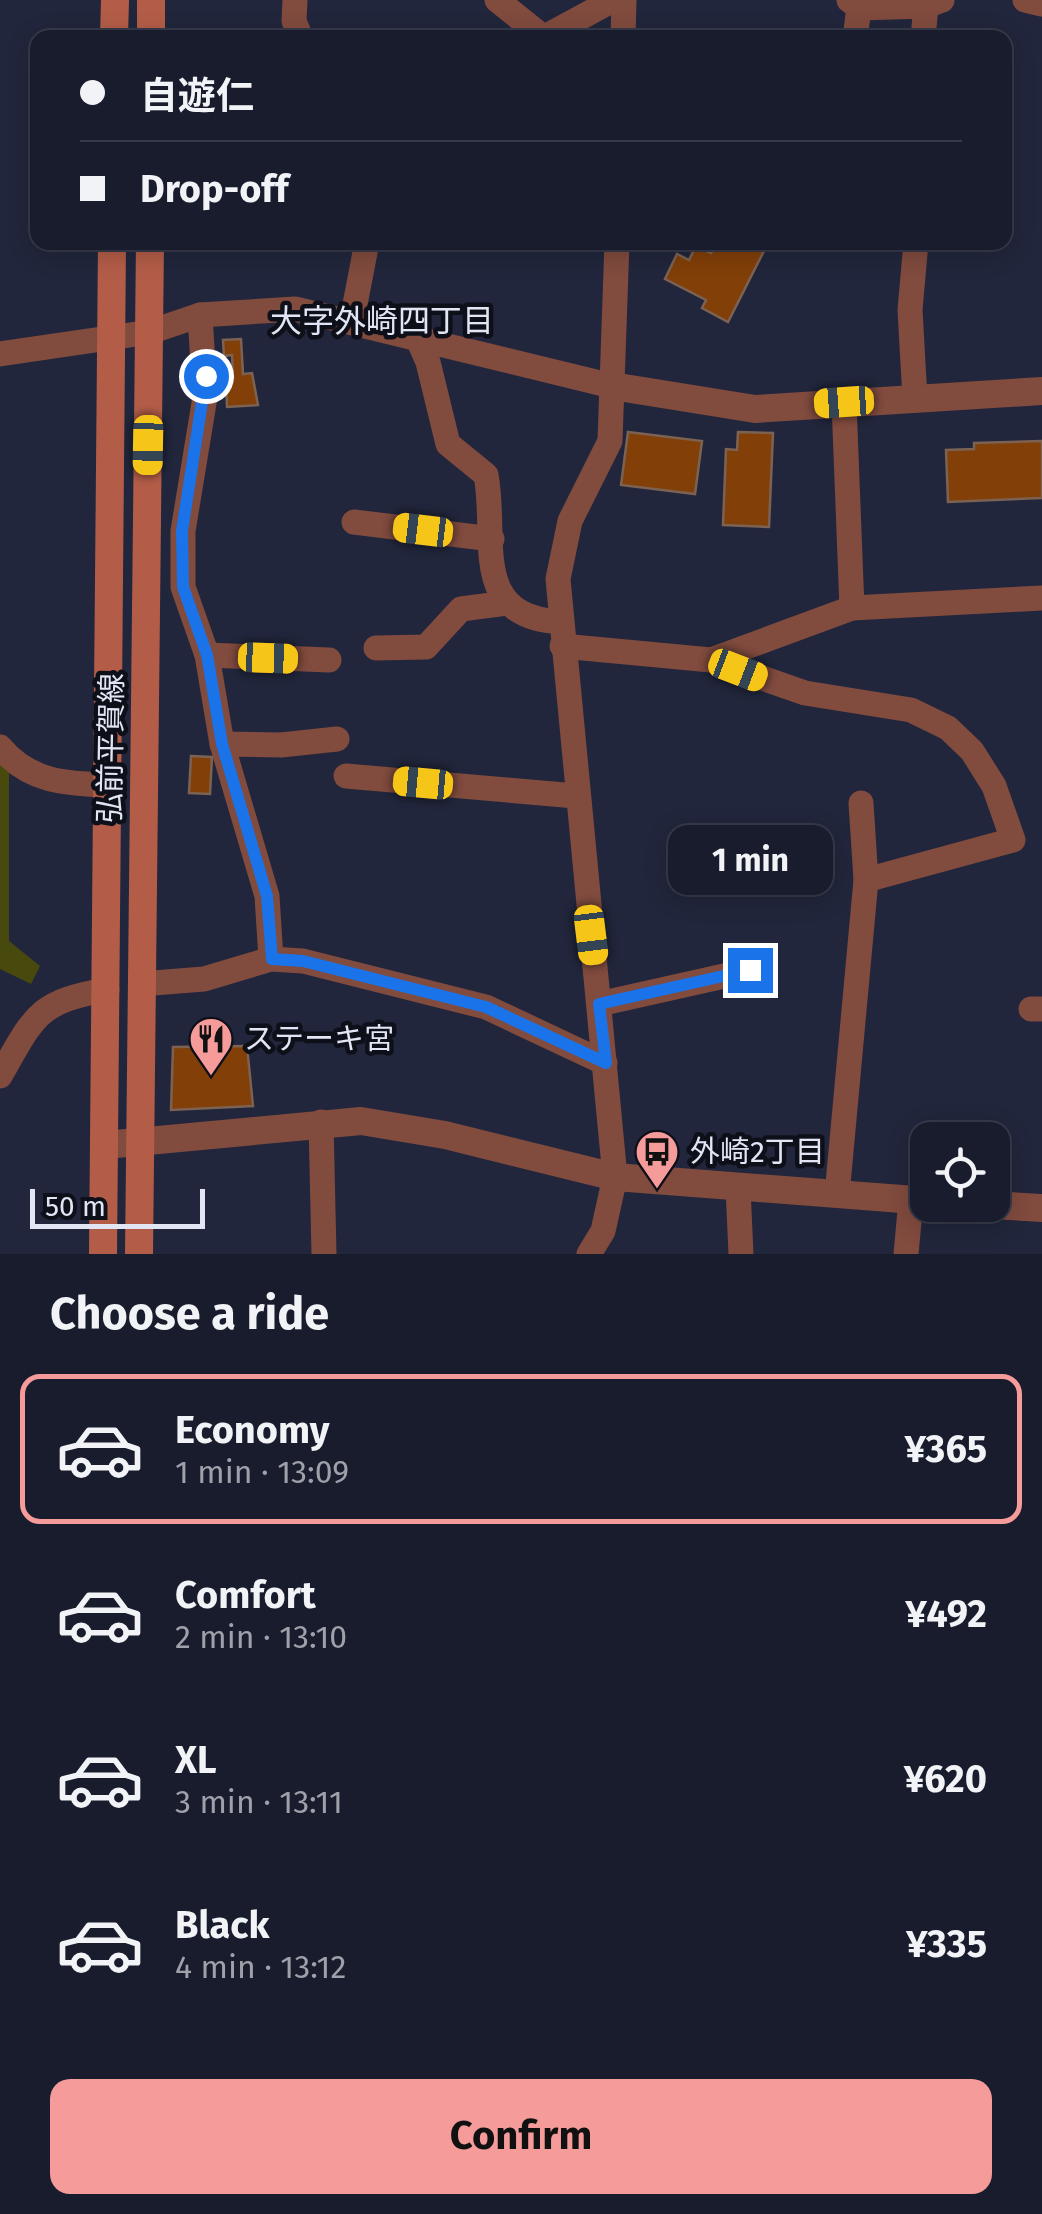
<!DOCTYPE html>
<html lang="en">
<head>
<meta charset="utf-8">
<style>
  body { margin:0; font-family:"Fira Sans","Noto Sans JP",sans-serif; background:#222535; color:#f1f3f6; height:100vh; display:flex; flex-direction:column; font-size:38px; white-space:nowrap }
  * { box-sizing:border-box; margin:0 }
  p { font-size:32px; color:#9fa1aa }
  .icon { flex:none; width:55px; height:55px; fill:none; stroke:currentColor; stroke-width:2; stroke-linecap:round; stroke-linejoin:round }
  .map { position:relative; height:1254px; overflow:hidden }
  .details { display:flex; flex-direction:column; background:#191c2d; flex:1 }
  .details>* { flex:none }
  .guide { position:absolute; left:30px; top:30px; width:982px; height:220px; border-radius:20px; box-shadow:0 5px 25px #0003,0 0 0 2px #373a49; display:grid; align-content:center; height:220px; padding:0 50px; background:#191c2d }
  .fabs { position:absolute; left:910px; top:1122px; display:grid; gap:20px }
  .fabs a { display:grid; place-items:center; width:100px; height:100px; border-radius:20px; background:#191c2d; box-shadow:0 5px 25px #0003,0 0 0 2px #373a49; font-size:50px }
  .scale { position:absolute; left:30px; bottom:25px; width:175px; box-sizing:border-box; padding-left:10px; border:5px solid #e1e5f4; border-top:0; font-size:28px; line-height:35px; white-space:nowrap; color:#e1e5f4; -webkit-text-stroke:8px #0d0f19; paint-order:stroke }
  .end { position:absolute; width:45px; height:45px; margin:-22px; border:12px solid #1a73e8; background:#fff; box-shadow:0 0 0 5px #fff }
  .from { border-radius:50% }
  .bubble { position:absolute; height:70px; border-radius:20px; background:#191c2d; box-shadow:0 5px 25px #0003,0 0 0 2px #373a49; font-size:32px; font-weight:700; line-height:70px; text-align:center }
  .car { position:absolute; width:30px; height:60px; margin:-30px -15px; border-radius:12px; box-shadow:0 0 8px 2px #0007; background:linear-gradient(#f5c518 24%,#345 0 40%,#f5c518 0 76%,#345 0 86%,#f5c518 0) }
  .guide b { display:flex; align-items:center; gap:35px; height:95px; font-size:38px }
  .guide b+b { border-top:2px solid #373a49 }
  .guide i { width:25px; height:25px; background:#f1f3f6 }
  ul { padding:0; list-style:none }
  li { display:flex; align-items:center; gap:30px; height:150px; margin:0 20px 15px; padding:0 30px; border:5px solid transparent; border-radius:20px }
  li div { flex:1 }
  li b { display:block; font-size:38px }
  li em { font-style:normal; font-weight:700 }
  li.current { border-color:#f59b9a }
  li>.icon { width:90px; height:90px; stroke-width:1.5 }
  h2 { padding:0 50px; font-size:45px; line-height:120px }
  .cta { display:flex; gap:20px; margin-top:auto; padding:20px 50px }
  .cta a { flex:1; height:115px; border-radius:20px; background:#f59b9a; color:#111; font-size:40px; font-weight:700; line-height:115px; text-align:center }
  .map>svg:first-child { display:block }
  .green { fill:#48490d }
  .building { fill:#823f08; stroke:#7c6252; stroke-width:2.5 }
  .lines { fill:none; stroke-linecap:round; stroke-linejoin:round }
  .minor { stroke:#814b3e; stroke-width:25 }
  .tertiary { stroke:#814b3e; stroke-width:28 }
  .secondary { stroke:#b35d48; stroke-width:28 }
  .route { stroke:#1a73e8; stroke-width:12 }
  .labels { text-anchor:middle; dominant-baseline:central; stroke-width:9; stroke-linejoin:round; paint-order:stroke }
  .street-label { font-size:30px; fill:#e1e5f4; stroke:#0d0f19 }
  .poi-label { font-size:30px; fill:#e1e5f4; stroke:#0d0f19; text-anchor:start }
  .neighbourhood-label { font-size:32px; fill:#e1e5f4; stroke:#0d0f19 }
</style>
</head>
<body>
<div class="map">
<svg width="1042" height="1254" viewBox="0 0 1042 1254">
  <rect width="100%" height="100%" fill="#21263c"/>
  <!-- green -->
  <polygon class="green" points="0,759 9,769 9,941 40,966 31,984 0,969"/>
  <!-- building -->
  <g class="building">
    <polygon points="717,242 732,247 734,242 767,245 728,322 702,308 706,300 665,279 677,254 689,260 696,246 711,253"/>
    <polygon points="241,339 243,374 252,373 258,405 227,407 226,378 233,378 232,355 224,356 223,340"/>
    <polygon points="628,432 702,441 695,494 621,485"/>
    <polygon points="738,432 773,433 769,527 723,525 726,449 737,450"/>
    <polygon points="1042,441 1042,498 948,502 946,450 974,449 974,443"/>
    <polygon points="191,756 212,757 210,794 189,793"/>
    <polygon points="247,1046 253,1106 171,1110 173,1047"/>
  </g>
  <g class="lines">
    <!-- minor -->
    <g class="minor">
      <polyline points="295,0 294,21 301,38"/>
      <polyline points="497,0 543,37"/>
      <polyline points="849,0 859,8 926,6 942,0"/>
      <polyline points="1025,0 1042,4"/>
      <polyline points="543,38 613,0"/>
      <polyline points="623,38 624,0"/>
      <polyline points="855,38 859,8"/>
      <polyline points="923,38 926,6"/>
      <polyline points="200,315 205,397 183,531 183,587 207,655 222,744 267,896 271,959"/>
      <polyline points="352,320 367,242"/>
      <path d="M416 335 428 362 448 444 486 475C498 539 468 617 561 622"/>
      <polyline points="0,354 150,332 200,315 295,309 612,386"/>
      <polyline points="915,399 910,310 916,242"/>
      <polyline points="844,403 852,608"/>
      <polyline points="354,522 492,539"/>
      <polyline points="562,646 711,660 805,693 911,710 948,728 972,751 994,786 1013,840 866,880 837,1195"/>
      <polyline points="376,648 426,647 461,609 507,603"/>
      <polyline points="207,655 329,660"/>
      <polyline points="711,660 852,608 1042,598"/>
      <polyline points="222,744 281,745 337,739"/>
      <path d="M0 747C29 782 66 784 109 785"/>
      <polyline points="346,776 576,796"/>
      <polyline points="861,803 866,880"/>
      <polyline points="141,984 204,979 271,959 303,961 486,1007 605,1063"/>
      <polyline points="599,1004 751,970"/>
      <polyline points="1031,1009 1042,1009"/>
      <path d="M0 1076C34 1017 37 1001 107 990"/>
      <polyline points="321,1122 324,1254"/>
      <polyline points="738,1188 741,1254"/>
      <polyline points="589,1254 603,1231 615,1177 558,579 570,521 610,441 617,242"/>
      <polyline points="906,1254 911,1200"/>
    </g>
    <!-- tertiary -->
    <g class="tertiary">
      <polyline points="612,386 755,409 1042,391"/>
      <polyline points="105,1145 361,1121 445,1135 615,1177 928,1201"/>
      <polyline points="992,1205 1042,1208"/>
    </g>
    <!-- secondary -->
    <g class="secondary">
      <polyline points="114,38 115,0"/>
      <polyline points="151,38 151,0"/>
      <polyline points="103,1254 112,242"/>
      <polyline points="139,1254 150,242"/>
    </g>
  </g>
  <g class="lines">
    <!-- route -->
    <polyline class="route" points="206,376 182,531 183,587 207,655 222,744 267,896 272,959 303,961 486,1007 606,1063 599,1004 750,970"/>
  </g>
  <!-- icons -->
  <defs>
    <symbol id="restaurant-pin" viewBox="-11 -11 22 30"><path d="M0 17L-7.5 6A9.5 9.5 0 1 1 7.5 6Z" fill="#f59b9a" stroke="#0d0f19"/><path d="M-5-6h1v4h1v-4h1v4h1v-4h1v5L-1.5 .5V6h-2V.5L-5-1ZM5-6V6H3V1.5H1.5Q1.5-4 5-6Z" fill="#111"/></symbol>
    <symbol id="bus-pin" viewBox="-11 -11 22 30"><path d="M0 17L-7.5 6A9.5 9.5 0 1 1 7.5 6Z" fill="#f59b9a" stroke="#0d0f19"/><path d="M-5-6H5V4H4V6H2V4H-2V6H-4V4H-5ZM-3.5-4V0h7V-4ZM-3.5 1.2v1.5H-2V1.2ZM2 1.2v1.5H3.5V1.2Z" fill="#111"/></symbol>
  </defs>
  <g fill-rule="evenodd">
    <use href="#restaurant-pin" x="186" y="1014" width="50" height="68"/>
    <use href="#bus-pin" x="632" y="1127" width="50" height="68"/>
  </g>
  <g class="labels">
    <!-- street labels -->
    <g class="street-label">
      <text transform="translate(111 748) rotate(-89)">弘前平賀線</text>
    </g>
    <!-- poi labels -->
    <g class="poi-label">
      <text x="244" y="1039">ステーキ宮</text>
      <text x="690" y="1152">外崎2丁目</text>
    </g>
    <!-- neighbourhood labels -->
    <g class="neighbourhood-label">
      <text x="382" y="321">大字外崎四丁目</text>
    </g>
  </g>
</svg>
<div class="fabs">
<a><svg class="icon" aria-label="locate" viewBox="0 0 24 24"><circle cx="12" cy="12" r="6"/><path d="M12 2v4M12 18v4M2 12h4M18 12h4"/></svg></a>
</div>
<div class="scale">50 m</div>
<i class="end from" style="left:206px;top:376px"></i>
<i class="end" style="left:750px;top:970px"></i>
<div class="bubble" style="left:668px;top:825px;width:165px">1 min</div>
<i class="car" style="left:844px;top:402px;rotate:266deg"></i>
<i class="car" style="left:148px;top:445px;rotate:181deg"></i>
<i class="car" style="left:423px;top:530px;rotate:277deg"></i>
<i class="car" style="left:268px;top:658px;rotate:92deg"></i>
<i class="car" style="left:738px;top:670px;rotate:111deg"></i>
<i class="car" style="left:423px;top:783px;rotate:275deg"></i>
<i class="car" style="left:591px;top:935px;rotate:173deg"></i>
<div class="guide">
<b><i class="from"></i>自遊仁</b>
<b><i></i>Drop-off</b>
</div>
</div>
<section class="details">
<h2>Choose a ride</h2>
<ul>
<li class="current"><svg class="icon" aria-label="car" viewBox="0 0 24 24"><path d="M5 17H2v-5l4-1 3-4h7l3 4 3 1v5h-3M9 17h6M6 11h13"/><circle cx="7" cy="17" r="2"/><circle cx="17" cy="17" r="2"/></svg><div><b>Economy</b><p>1 min · 13:09</p></div><em>¥365</em></li>
<li><svg class="icon" aria-label="car" viewBox="0 0 24 24"><path d="M5 17H2v-5l4-1 3-4h7l3 4 3 1v5h-3M9 17h6M6 11h13"/><circle cx="7" cy="17" r="2"/><circle cx="17" cy="17" r="2"/></svg><div><b>Comfort</b><p>2 min · 13:10</p></div><em>¥492</em></li>
<li><svg class="icon" aria-label="car" viewBox="0 0 24 24"><path d="M5 17H2v-5l4-1 3-4h7l3 4 3 1v5h-3M9 17h6M6 11h13"/><circle cx="7" cy="17" r="2"/><circle cx="17" cy="17" r="2"/></svg><div><b>XL</b><p>3 min · 13:11</p></div><em>¥620</em></li>
<li><svg class="icon" aria-label="car" viewBox="0 0 24 24"><path d="M5 17H2v-5l4-1 3-4h7l3 4 3 1v5h-3M9 17h6M6 11h13"/><circle cx="7" cy="17" r="2"/><circle cx="17" cy="17" r="2"/></svg><div><b>Black</b><p>4 min · 13:12</p></div><em>¥335</em></li>
</ul>
<div class="cta"><a>Confirm</a></div>
</section>
</body>
</html>
